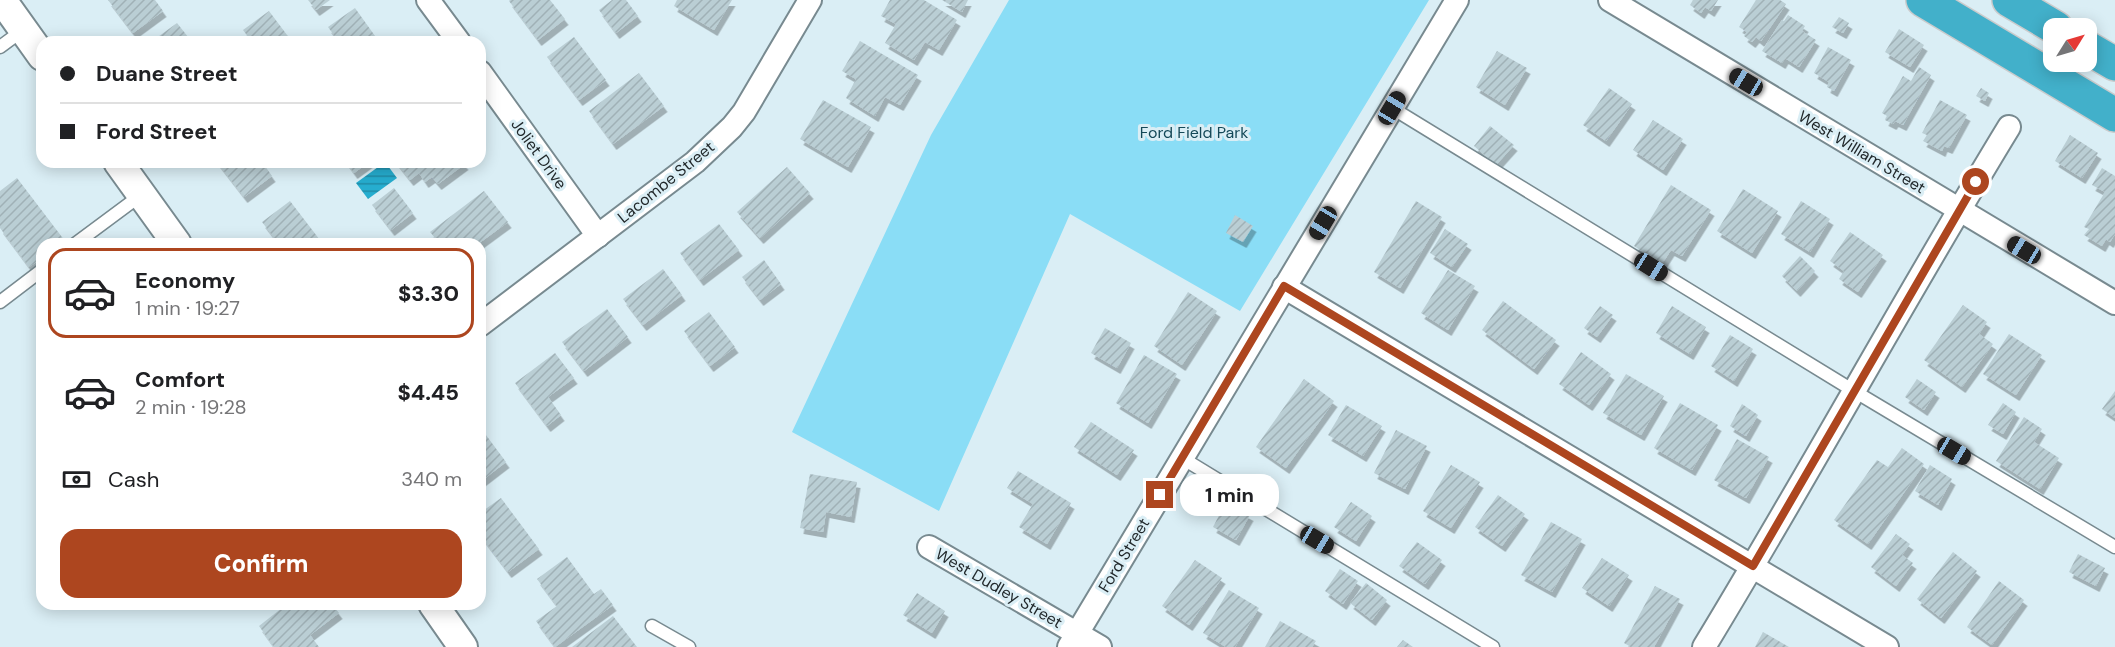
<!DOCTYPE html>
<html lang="en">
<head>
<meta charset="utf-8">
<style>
  body { margin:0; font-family:"DM Sans",sans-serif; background:#f2f2f2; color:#202124; height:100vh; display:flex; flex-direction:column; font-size:22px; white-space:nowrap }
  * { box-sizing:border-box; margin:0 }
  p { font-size:20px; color:#757577 }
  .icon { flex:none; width:33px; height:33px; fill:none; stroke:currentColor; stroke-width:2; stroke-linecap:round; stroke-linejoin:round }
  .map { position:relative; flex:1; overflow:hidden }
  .sheet { position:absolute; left:36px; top:238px; width:450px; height:372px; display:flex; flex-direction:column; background:#fff; border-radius:18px; box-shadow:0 3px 15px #0003 }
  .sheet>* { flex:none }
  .hud { position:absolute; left:36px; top:36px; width:450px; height:132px; border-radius:18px; box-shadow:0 3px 15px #0003; display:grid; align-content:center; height:132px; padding:0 24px; background:#fff }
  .needle { width:39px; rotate:53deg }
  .fabs { position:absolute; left:2043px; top:18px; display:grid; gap:12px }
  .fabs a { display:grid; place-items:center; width:54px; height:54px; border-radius:12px; background:#fff; box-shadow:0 3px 15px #0003; font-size:30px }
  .end { position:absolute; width:27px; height:27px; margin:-14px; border:8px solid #ad461f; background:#fff; box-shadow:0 0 0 3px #fff }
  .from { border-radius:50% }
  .bubble { position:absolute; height:42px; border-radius:18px; background:#fff; box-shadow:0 3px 15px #0003; font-size:20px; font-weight:800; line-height:42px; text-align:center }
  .car { position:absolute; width:18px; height:36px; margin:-18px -9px; border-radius:8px; box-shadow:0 0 4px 2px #0007; background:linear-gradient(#222 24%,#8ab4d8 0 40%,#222 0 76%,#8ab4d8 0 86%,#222 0) }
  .hud b { display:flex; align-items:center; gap:21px; height:57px; font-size:22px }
  .hud b+b { border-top:2px solid #e0e0e0 }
  .hud i { width:15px; height:15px; background:#202124 }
  ul { padding:10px 0 0; list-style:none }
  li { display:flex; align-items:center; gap:18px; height:90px; margin:0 12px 9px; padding:0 12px; border:3px solid transparent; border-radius:18px }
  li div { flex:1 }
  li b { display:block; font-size:22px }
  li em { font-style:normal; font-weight:800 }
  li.active { border-color:#ad461f }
  li>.icon { width:54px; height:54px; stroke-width:1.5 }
  .pay { display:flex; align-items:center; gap:15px; height:66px; padding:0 24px; font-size:22px }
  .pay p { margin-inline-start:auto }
  .primary-button { display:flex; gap:12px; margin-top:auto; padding:12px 24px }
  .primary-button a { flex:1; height:69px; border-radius:18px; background:#ad461f; color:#fff; font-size:24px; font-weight:800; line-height:69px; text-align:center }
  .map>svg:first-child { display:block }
  .green { fill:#8addf6 }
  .water { fill:url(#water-rules) }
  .building { fill:url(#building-hatch); filter:url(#shadow) }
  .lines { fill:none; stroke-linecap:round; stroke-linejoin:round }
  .service-casing { stroke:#788a90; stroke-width:15 }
  .minor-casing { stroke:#788a90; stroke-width:26 }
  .tertiary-casing { stroke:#788a90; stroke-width:32 }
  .trunk-casing { stroke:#cacbcc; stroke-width:36 }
  .service { stroke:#fff; stroke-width:12 }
  .minor { stroke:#fff; stroke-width:22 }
  .tertiary { stroke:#fff; stroke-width:28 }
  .trunk { stroke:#42b0ca; stroke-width:33 }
  .route { stroke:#ad461f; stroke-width:8 }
  .labels { text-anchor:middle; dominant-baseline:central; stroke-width:6; stroke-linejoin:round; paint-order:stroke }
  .park-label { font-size:16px; fill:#144958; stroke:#daeef5 }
  .street-label { font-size:16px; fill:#21282b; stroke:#daeef5 }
</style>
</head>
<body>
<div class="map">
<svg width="2115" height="647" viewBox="0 0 2115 647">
  <defs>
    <pattern id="water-rules" width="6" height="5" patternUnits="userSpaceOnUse" patternTransform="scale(1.5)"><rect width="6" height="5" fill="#26adcf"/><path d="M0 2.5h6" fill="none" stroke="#208da8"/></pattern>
    <pattern id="building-hatch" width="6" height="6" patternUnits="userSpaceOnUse" patternTransform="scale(1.5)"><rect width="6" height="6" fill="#baced4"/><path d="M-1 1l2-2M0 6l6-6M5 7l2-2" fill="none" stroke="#a0b1b6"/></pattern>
    <filter id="shadow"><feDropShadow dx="3.5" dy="6" stdDeviation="0" flood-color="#0004"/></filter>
  </defs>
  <rect width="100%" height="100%" fill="#daeef5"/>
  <!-- green -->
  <polygon class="green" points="1009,0 1429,0 1240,311 1070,214 939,511 792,432 931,135"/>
  <!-- water -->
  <polygon class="water" points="385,162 397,178 368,199 356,183"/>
  <!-- building -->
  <g class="building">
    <polygon points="108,0 155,0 163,11 133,33"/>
    <polygon points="308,0 330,0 316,10"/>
    <polygon points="510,0 550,0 565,19 538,40 509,1"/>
    <polygon points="612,0 626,0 638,16 616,33 599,10"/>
    <polygon points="677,0 732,0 714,30 674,6"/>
    <polygon points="890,0 924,0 957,20 939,50 925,42 914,60 885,43 896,24 881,16"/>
    <polygon points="942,0 968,0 962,12"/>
    <polygon points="1693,0 1718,0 1711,11 1705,7 1701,13 1690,5"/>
    <polygon points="1756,0 1780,0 1786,4 1761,41 1756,37 1752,42 1744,36 1747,32 1739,27"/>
    <polygon points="355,8 375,36 379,42 339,42 328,27"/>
    <polygon points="269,11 290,39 285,42 252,42 243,30"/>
    <polygon points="1788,15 1805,26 1802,31 1816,40 1799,67 1785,58 1782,63 1762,51 1782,20 1784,21"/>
    <polygon points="1839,17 1849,23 1843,33 1832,27"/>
    <polygon points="177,23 192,42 151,42"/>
    <polygon points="1899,29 1924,45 1910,67 1885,52"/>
    <polygon points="574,37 606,80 579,100 547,57"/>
    <polygon points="860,41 918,75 900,105 885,97 875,116 846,98 856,79 842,71"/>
    <polygon points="1828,47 1851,60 1834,91 1827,87 1829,82 1814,73"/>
    <polygon points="1497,51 1527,68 1505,105 1476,87"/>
    <polygon points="1919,67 1931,75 1903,125 1895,121 1893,124 1885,120 1887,116 1882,113 1903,76 1911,81"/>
    <polygon points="639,73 664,106 613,144 589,111"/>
    <polygon points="1609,88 1632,104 1606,141 1583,125"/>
    <polygon points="1981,88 1989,93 1985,101 1976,96"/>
    <polygon points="823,100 871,127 848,167 800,139"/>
    <polygon points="1940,100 1967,115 1949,148 1944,146 1942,151 1923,141 1927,135 1922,133"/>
    <polygon points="1653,120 1683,139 1663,170 1633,150"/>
    <polygon points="1490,126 1514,145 1496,165 1474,146"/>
    <polygon points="2070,135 2098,153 2082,178 2055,161"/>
    <polygon points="217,162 262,162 272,176 244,197"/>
    <polygon points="346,162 369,162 354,173"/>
    <polygon points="396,162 463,162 465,164 438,184 432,177 425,182 419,173 410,180"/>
    <polygon points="787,167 810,193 760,238 737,212"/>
    <polygon points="2102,168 2115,176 2115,234 2110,242 2106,239 2102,246 2084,235 2089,229 2084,227 2105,192 2092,185"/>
    <polygon points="17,178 65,241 60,244 42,244 42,258 29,267 0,228 0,191"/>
    <polygon points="1671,185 1711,210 1682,256 1671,250 1662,264 1634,246"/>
    <polygon points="394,188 413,213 391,230 372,205"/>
    <polygon points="1743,189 1778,211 1752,253 1717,231"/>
    <polygon points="484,191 508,222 478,244 440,244 430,232"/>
    <polygon points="290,201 323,244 279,244 262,222"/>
    <polygon points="1416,201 1442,217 1400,288 1374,272"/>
    <polygon points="1801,201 1830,219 1810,252 1781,234"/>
    <polygon points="1235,215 1253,226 1243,242 1226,233"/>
    <polygon points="719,224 739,250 700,280 680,253"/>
    <polygon points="1445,229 1468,244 1452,267 1430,253"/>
    <polygon points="1850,232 1883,255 1858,292 1839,279 1844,271 1830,261"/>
    <polygon points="1800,256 1815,271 1797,291 1782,276"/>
    <polygon points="764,260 781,284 760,300 742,277"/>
    <polygon points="663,269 682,295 643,325 623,299"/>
    <polygon points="1448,270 1475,286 1448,330 1421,313"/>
    <polygon points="1188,292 1217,311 1182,365 1154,346"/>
    <polygon points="1503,301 1556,340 1534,369 1482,330"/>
    <polygon points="1963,305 1987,322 1979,334 1993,344 1962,387 1924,360"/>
    <polygon points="1600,306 1613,315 1597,337 1584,328"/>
    <polygon points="1672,306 1706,327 1690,354 1656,333"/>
    <polygon points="607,309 628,337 584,371 562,342"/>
    <polygon points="709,312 735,347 710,366 684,331"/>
    <polygon points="1105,328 1131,343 1117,368 1091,353"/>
    <polygon points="2009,334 2042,355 2016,395 1983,374"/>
    <polygon points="1730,335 1753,349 1734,381 1711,366"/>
    <polygon points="1581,352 1611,374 1589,405 1559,384"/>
    <polygon points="555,353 574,378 548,397 561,415 547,426 515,383"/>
    <polygon points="1144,355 1177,374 1148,423 1116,403"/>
    <polygon points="1626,374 1664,396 1641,435 1603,413"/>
    <polygon points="1304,379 1334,401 1286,468 1256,447"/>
    <polygon points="1917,379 1936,392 1924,410 1905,397"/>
    <polygon points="2115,391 2115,418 2102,409"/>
    <polygon points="1680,403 1718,425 1692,470 1654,448"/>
    <polygon points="2003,403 2016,412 2003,434 1988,425"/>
    <polygon points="1742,404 1758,415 1746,436 1730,426"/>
    <polygon points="1346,405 1382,426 1363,456 1328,435"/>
    <polygon points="2024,417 2042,429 2034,442 2059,458 2040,489 1996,461"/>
    <polygon points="1091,422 1134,450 1117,475 1074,447"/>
    <polygon points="480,427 506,462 480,482"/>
    <polygon points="1396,430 1427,446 1405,489 1374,473"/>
    <polygon points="1737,439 1769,457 1746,498 1714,480"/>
    <polygon points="1902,448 1924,464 1868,544 1834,520 1877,460 1888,467"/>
    <polygon points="1451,465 1480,482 1451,528 1423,511"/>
    <polygon points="1930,465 1952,479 1938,505 1915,491"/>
    <polygon points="1018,471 1071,503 1047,544 1019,527 1033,504 1007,488"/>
    <polygon points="810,474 857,482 851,517 826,512 823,532 800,528"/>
    <polygon points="1498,495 1525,514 1502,546 1475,527"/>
    <polygon points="501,498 539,549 508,572 480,535 480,513"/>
    <polygon points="1226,502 1250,515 1236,540 1213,527"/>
    <polygon points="1351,502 1372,516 1356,541 1334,527"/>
    <polygon points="1551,522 1582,539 1552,592 1521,575"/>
    <polygon points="1896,534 1910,544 1902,555 1913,563 1896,586 1871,567"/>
    <polygon points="1417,542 1442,560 1425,584 1399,566"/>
    <polygon points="1953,552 1977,571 1941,618 1917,599"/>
    <polygon points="2078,554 2105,568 2096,586 2069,572"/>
    <polygon points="567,557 594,594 601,589 613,605 555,647 536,621 557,606 537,579"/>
    <polygon points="1602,558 1629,575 1609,606 1582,588"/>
    <polygon points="1195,560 1222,578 1189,625 1162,606"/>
    <polygon points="1340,569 1358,581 1343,604 1325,591"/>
    <polygon points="1999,581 2024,600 1992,645 1967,627"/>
    <polygon points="1366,583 1387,600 1372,620 1350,603"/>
    <polygon points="1655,586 1680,599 1654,647 1631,647 1624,643"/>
    <polygon points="1229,590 1259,608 1235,647 1226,647 1203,633"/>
    <polygon points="917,593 945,611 932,633 903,615"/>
    <polygon points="287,604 332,604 339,613 310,635 319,647 274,647 259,626"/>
    <polygon points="613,616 637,647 572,647"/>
    <polygon points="1280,621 1316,641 1312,647 1265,647"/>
    <polygon points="1763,632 1789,647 1755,647"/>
    <polygon points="1403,640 1413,647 1397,647"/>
  </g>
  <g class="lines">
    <defs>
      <g id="service">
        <polyline points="0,47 23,30"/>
        <polyline points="1392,108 1854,391 2115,547"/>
        <polyline points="75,244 141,195"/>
        <polyline points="0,302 42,270"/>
        <polyline points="1182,458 1493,647"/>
        <polyline points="652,626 689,647"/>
      </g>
      <g id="minor">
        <polyline points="428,0 459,42"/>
        <polyline points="1610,0 2115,303"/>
        <polyline points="480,72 598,236"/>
        <polyline points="1284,287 1887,647"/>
        <polyline points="480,325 695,162 732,127 744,112 810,0"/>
        <polyline points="929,547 1100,647"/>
        <polyline points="1069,647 1457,0"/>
        <path d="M1704 647C1808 476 1904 299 2009 127"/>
      </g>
      <g id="tertiary">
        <polyline points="2,0 42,56"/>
        <polyline points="118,162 177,244"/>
        <polyline points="433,604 463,647"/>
      </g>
      <g id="trunk">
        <polyline points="1923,0 2115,115"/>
        <polyline points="2009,0 2056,28"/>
        <polyline points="2086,47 2115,64"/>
      </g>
    </defs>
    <!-- service casing -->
    <use href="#service" class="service-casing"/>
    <!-- minor casing -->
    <use href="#minor" class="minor-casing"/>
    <!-- tertiary casing -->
    <use href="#tertiary" class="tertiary-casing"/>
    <!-- trunk casing -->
    <use href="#trunk" class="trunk-casing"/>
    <!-- service -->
    <use href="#service" class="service"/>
    <!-- minor -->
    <use href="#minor" class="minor"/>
    <!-- tertiary -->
    <use href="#tertiary" class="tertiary"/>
    <!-- trunk -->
    <use href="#trunk" class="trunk"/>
  </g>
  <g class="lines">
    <!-- route -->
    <polyline class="route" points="1160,495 1284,286 1753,566 1976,182"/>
  </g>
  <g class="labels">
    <!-- park labels -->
    <g class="park-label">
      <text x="1194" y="132">Ford Field Park</text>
    </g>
    <!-- street labels -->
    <g class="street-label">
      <text transform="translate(1862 152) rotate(31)">West William Street</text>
      <text transform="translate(539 154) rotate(54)">Joliet Drive</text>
      <text transform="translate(666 182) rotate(-39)">Lacombe Street</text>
      <text transform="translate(1124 555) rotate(-59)">Ford Street</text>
      <text transform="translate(999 588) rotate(30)">West Dudley Street</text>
    </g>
  </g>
</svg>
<div class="fabs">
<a><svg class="needle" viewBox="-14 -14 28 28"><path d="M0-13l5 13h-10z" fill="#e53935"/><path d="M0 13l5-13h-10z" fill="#757577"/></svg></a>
</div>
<i class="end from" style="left:1976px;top:182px"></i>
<i class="end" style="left:1160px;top:495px"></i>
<div class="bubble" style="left:1180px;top:474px;width:99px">1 min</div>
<i class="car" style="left:1746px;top:82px;rotate:301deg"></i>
<i class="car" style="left:1392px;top:108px;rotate:31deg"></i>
<i class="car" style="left:1323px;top:223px;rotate:211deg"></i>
<i class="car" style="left:2024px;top:250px;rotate:301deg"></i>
<i class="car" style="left:1651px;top:267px;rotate:122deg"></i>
<i class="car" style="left:1954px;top:451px;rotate:121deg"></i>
<i class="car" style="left:1317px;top:540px;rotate:121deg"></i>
<div class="hud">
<b><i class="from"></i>Duane Street</b>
<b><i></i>Ford Street</b>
</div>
<section class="sheet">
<ul>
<li class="active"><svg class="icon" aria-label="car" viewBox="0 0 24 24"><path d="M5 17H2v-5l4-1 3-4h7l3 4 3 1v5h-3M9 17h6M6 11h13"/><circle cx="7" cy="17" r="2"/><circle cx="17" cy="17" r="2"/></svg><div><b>Economy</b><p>1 min · 19:27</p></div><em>$3.30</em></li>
<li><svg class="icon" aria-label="car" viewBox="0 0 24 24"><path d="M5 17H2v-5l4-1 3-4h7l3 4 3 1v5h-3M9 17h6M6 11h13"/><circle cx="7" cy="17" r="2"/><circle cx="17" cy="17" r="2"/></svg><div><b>Comfort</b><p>2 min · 19:28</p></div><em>$4.45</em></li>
</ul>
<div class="pay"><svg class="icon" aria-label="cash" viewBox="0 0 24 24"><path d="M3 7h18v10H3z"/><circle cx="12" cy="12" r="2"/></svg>Cash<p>340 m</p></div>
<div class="primary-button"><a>Confirm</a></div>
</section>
</div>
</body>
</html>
